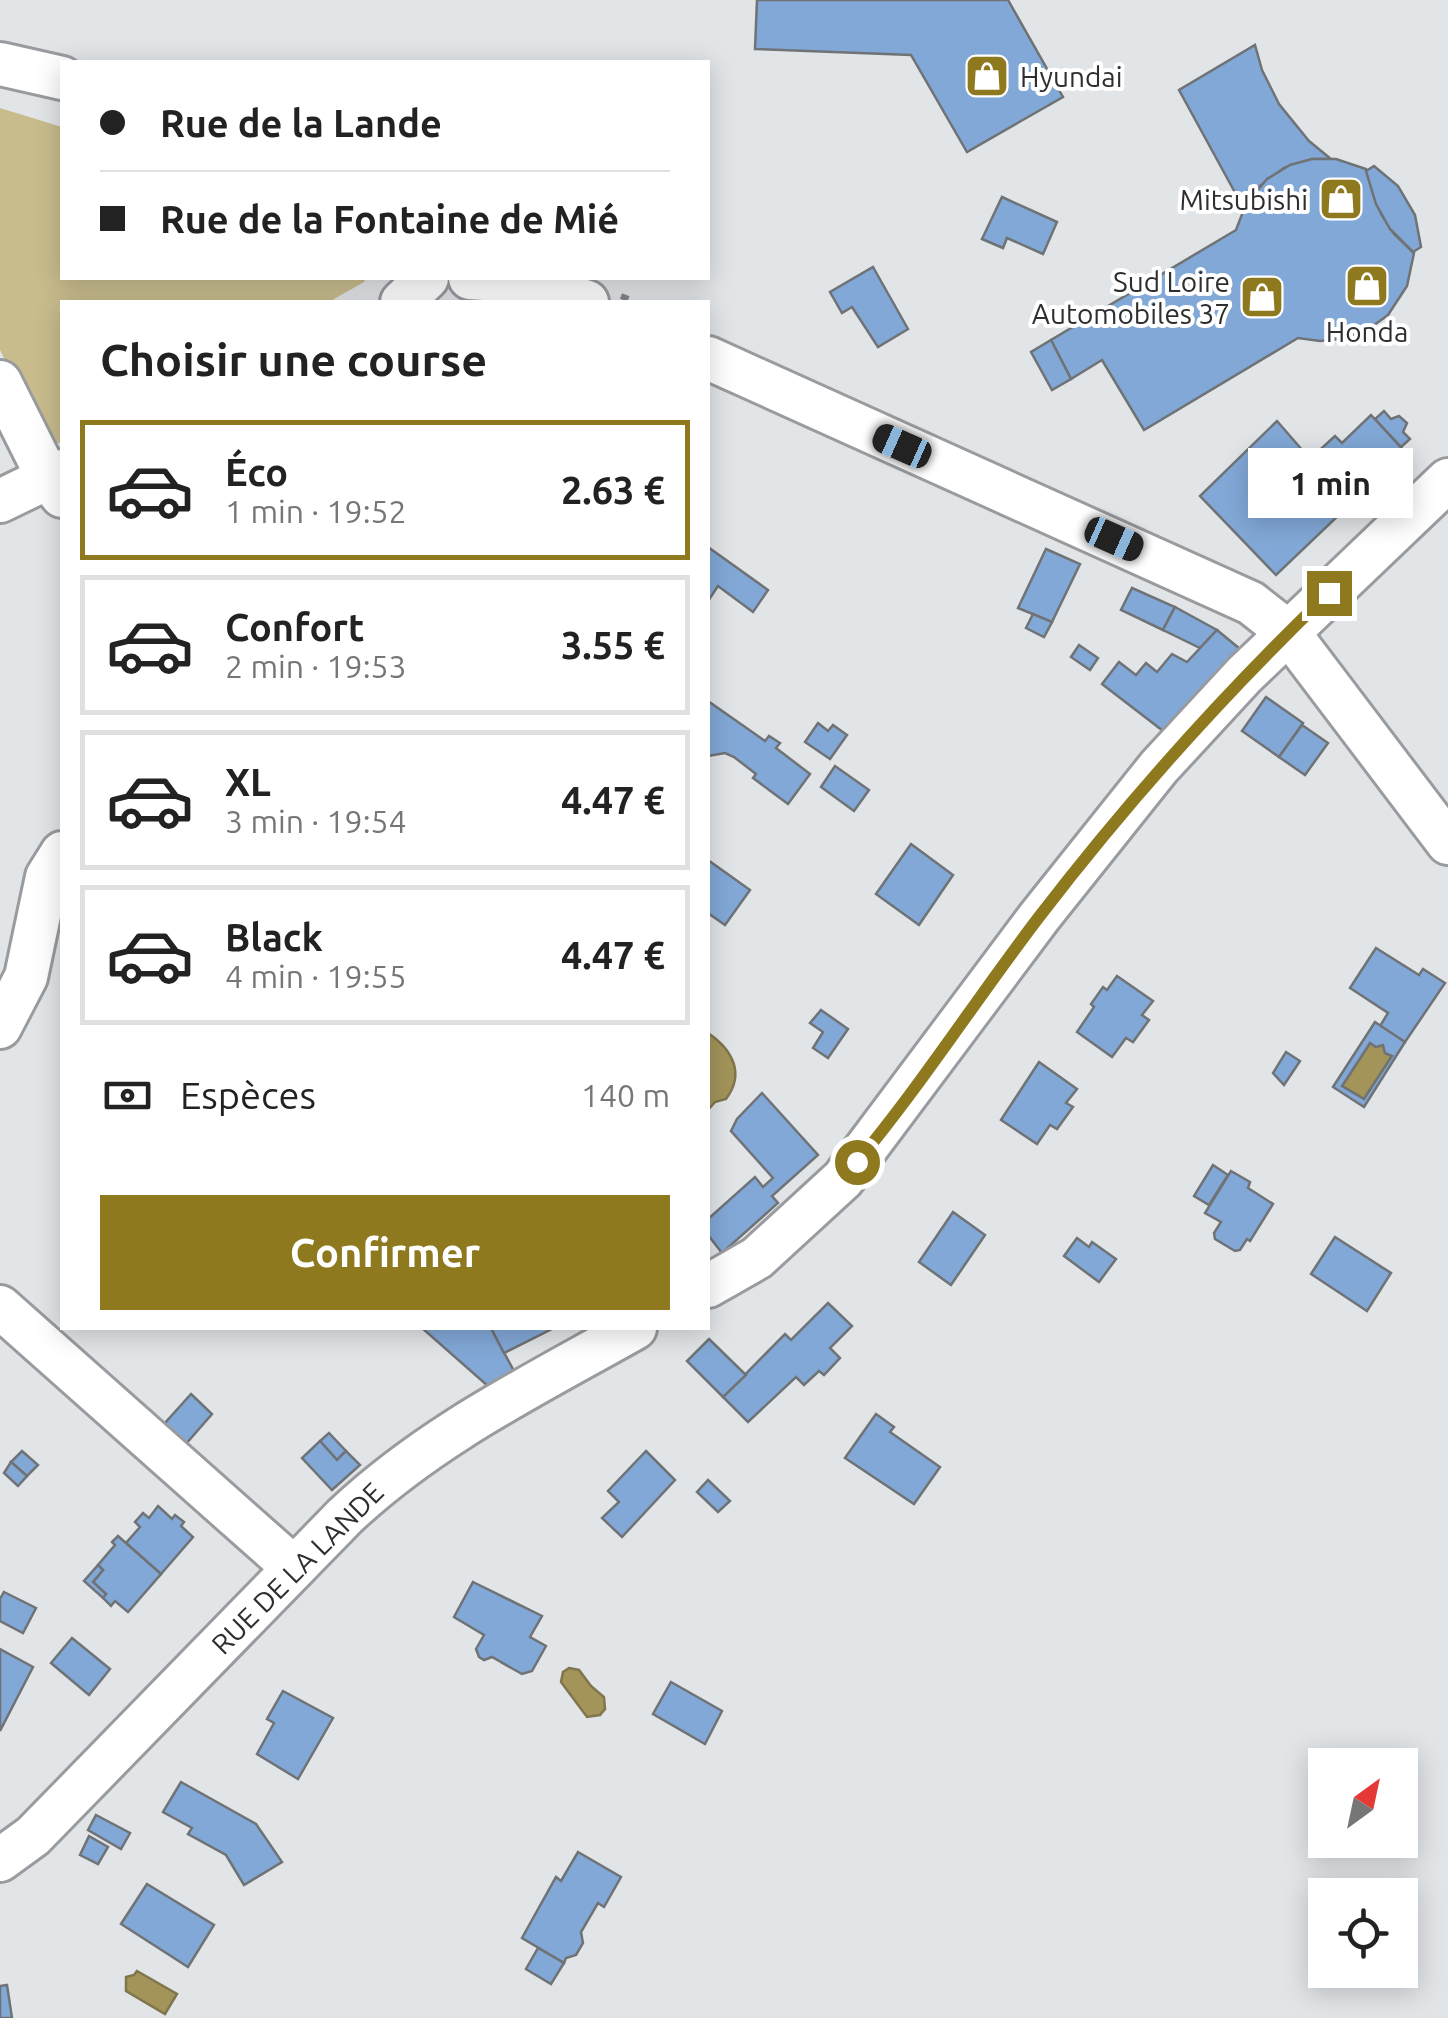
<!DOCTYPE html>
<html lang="fr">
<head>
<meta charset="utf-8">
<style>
  body { margin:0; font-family:Ubuntu,sans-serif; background:#f6f6f6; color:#222; height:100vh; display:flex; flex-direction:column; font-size:38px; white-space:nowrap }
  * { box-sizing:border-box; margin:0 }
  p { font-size:32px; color:#767676 }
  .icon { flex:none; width:55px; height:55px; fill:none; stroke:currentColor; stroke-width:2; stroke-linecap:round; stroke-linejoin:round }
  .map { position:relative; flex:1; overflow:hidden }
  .drawer { position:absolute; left:60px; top:300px; width:650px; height:1030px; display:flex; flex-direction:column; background:#fff; border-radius:0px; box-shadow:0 5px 25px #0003 }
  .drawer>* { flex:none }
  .top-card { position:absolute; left:60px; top:60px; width:650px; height:220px; border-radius:0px; box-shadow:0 5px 25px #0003; display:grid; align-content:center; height:220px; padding:0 40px; background:#fff }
  .needle { width:65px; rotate:33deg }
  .controls { position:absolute; left:1308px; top:1748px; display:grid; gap:20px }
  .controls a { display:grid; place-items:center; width:110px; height:110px; border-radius:0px; background:#fff; box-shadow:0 5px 25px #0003; font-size:50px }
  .end { position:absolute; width:45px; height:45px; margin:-22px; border:12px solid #8e791e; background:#fff; box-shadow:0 0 0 5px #fff }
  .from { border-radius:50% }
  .bubble { position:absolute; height:70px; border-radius:0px; background:#fff; box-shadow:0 5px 25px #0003; font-size:32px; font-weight:700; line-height:70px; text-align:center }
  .car { position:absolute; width:30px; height:60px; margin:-30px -15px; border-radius:12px; box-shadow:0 0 8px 2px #0007; background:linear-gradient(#222 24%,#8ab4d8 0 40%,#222 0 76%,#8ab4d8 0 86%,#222 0) }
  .top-card b { display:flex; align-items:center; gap:35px; height:95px; font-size:38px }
  .top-card b+b { border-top:2px solid #e0e0e0 }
  .top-card i { width:25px; height:25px; background:#222 }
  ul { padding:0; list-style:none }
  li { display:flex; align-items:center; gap:30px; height:140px; margin:0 20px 15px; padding:0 20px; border:5px solid #e0e0e0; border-radius:0px }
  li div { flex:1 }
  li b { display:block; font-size:38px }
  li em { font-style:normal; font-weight:700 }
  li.on { border-color:#8e791e }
  li>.icon { width:90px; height:90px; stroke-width:1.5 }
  h2 { padding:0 40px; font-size:45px; line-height:120px }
  .pay { display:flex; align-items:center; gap:25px; height:110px; padding:0 40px; font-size:38px }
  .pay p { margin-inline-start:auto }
  .primary-button { display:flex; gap:20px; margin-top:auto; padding:20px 40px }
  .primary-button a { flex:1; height:115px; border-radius:0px; background:#8e791e; color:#fff; font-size:40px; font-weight:700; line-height:115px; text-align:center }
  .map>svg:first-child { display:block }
  .green { fill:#c8bc8d }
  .water { fill:#a39459; stroke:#80754c; stroke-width:2.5 }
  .building { fill:#82a8d7; stroke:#707376; stroke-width:2.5; fill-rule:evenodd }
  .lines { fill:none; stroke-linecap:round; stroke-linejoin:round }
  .minor-casing { stroke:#999b9f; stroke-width:48 }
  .path { stroke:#848688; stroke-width:6; stroke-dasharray:8 8; stroke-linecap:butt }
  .minor { stroke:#fff; stroke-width:42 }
  .route { stroke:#8e791e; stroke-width:12 }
  .labels { text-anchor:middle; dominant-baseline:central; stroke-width:8; stroke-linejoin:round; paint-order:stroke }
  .poi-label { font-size:28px; fill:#2d2e2f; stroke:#fff; text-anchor:end }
  .street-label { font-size:28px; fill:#2d2e2f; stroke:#fff }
</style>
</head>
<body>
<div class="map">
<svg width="1448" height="2018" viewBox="0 0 1448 2018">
  <rect width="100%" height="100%" fill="#e2e5e8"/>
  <!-- green -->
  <polygon class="green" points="0,108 62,127 62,278 366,278 364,282 334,299 333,302 62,302 62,444 44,438 0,350"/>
  <!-- water -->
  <g class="water">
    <path d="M708 1033C733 1050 745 1074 726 1099L715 1102 708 1110Z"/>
    <polygon points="1370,1043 1376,1047 1383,1045 1385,1053 1392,1056 1364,1099 1342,1086"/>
    <polygon points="569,1668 579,1670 591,1686 604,1697 605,1709 600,1715 587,1717 561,1682 563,1672"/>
    <polygon points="137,1971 177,1994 165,2014 126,1991 126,1977 134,1975"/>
  </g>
  <!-- building -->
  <g class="building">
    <polygon points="757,0 1008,0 1063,97 967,152 911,55 755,49"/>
    <polygon points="1255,45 1262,70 1279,104 1309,141 1331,159 1312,159 1284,168 1260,186 1244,209 1179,90"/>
    <polygon points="1312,159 1336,159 1366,169 1381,214 1394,234 1414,253 1407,286 1388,315 1370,328 1348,338 1320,341 1298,338 1144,430 1102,360 1071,379 1051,340 1236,230 1246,204 1267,179 1290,165"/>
    <polygon points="1374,166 1398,186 1415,215 1421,247 1413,252 1390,229 1376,204 1366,171"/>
    <polygon points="1002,197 1057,222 1043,254 1007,238 1003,248 982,239"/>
    <polygon points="873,267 908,329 878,347 852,307 842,313 830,292"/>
    <polygon points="1051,340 1071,379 1052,390 1031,352"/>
    <polygon points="1384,411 1391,419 1399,416 1407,423 1403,432 1410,439 1401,447 1375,419"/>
    <polygon points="1371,415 1405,452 1276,575 1200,496 1277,421 1310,459 1335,436 1342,443"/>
    <polygon points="708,547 768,590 753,612 718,586 708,601"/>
    <polygon points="1046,549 1080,564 1052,622 1018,608"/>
    <polygon points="1132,588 1175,607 1163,630 1121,610"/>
    <polygon points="1175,607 1217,630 1200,648 1163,630"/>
    <polygon points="1033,614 1052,622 1044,637 1026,628"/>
    <polygon points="1217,630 1240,649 1167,734 1102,684 1119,662 1136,675 1146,663 1157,672 1172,654 1187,662"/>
    <polygon points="1079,645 1098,658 1090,670 1071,657"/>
    <polygon points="1266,697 1303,723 1279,757 1242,731"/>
    <polygon points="708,701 765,741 769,736 780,743 776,748 810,774 788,804 753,778 756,774 734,757 725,753 708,756"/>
    <polygon points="818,723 828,731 833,725 847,735 830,759 805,742"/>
    <polygon points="1302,725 1328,743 1305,775 1279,757"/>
    <polygon points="835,766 869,790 854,811 821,787"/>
    <polygon points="911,844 953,875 919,925 876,894"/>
    <polygon points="708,860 750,890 725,925 708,913"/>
    <polygon points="1376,948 1419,975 1423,969 1445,983 1405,1042 1380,1026 1388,1013 1350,988"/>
    <polygon points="1117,976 1153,1001 1142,1015 1149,1020 1133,1042 1126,1038 1112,1057 1077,1032 1094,1007 1091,1004 1103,987 1107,990"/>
    <polygon points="821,1010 848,1029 828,1058 813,1048 823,1032 810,1023"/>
    <path d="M1375 1022 1405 1042 1364 1107 1333 1087ZM1370 1043 1376 1047 1383 1045 1385 1053 1392 1056 1364 1099 1342 1086Z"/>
    <polygon points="1286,1052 1300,1061 1284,1085 1273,1073"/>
    <polygon points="1039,1062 1077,1089 1066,1103 1073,1107 1057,1129 1050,1125 1037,1144 1001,1120"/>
    <polygon points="762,1093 818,1155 772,1196 778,1203 722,1253 708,1235 708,1219 755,1177 763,1187 773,1178 731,1131 737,1119"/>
    <polygon points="1213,1165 1228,1175 1209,1205 1194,1196"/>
    <polygon points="1231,1171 1250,1182 1248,1188 1273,1204 1250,1241 1247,1239 1240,1250 1235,1251 1215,1239 1214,1233 1221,1222 1205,1213"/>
    <polygon points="953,1212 985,1235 951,1285 919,1262"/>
    <polygon points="1335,1237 1391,1273 1367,1311 1311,1274"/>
    <polygon points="1077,1238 1089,1247 1092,1242 1116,1259 1099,1282 1064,1256"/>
    <polygon points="828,1303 852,1326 830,1348 840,1358 824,1375 819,1371 804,1385 796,1377 748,1422 723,1397 785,1334 791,1340"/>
    <polygon points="422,1328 491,1328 515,1373 489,1387"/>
    <polygon points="491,1328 554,1328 504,1353"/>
    <polygon points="709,1339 746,1375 723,1397 687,1361"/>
    <polygon points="191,1394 212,1414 178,1453 156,1433"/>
    <polygon points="876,1414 894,1427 890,1432 940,1467 914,1504 845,1458"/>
    <polygon points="329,1433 346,1451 337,1460 320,1441"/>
    <polygon points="320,1441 337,1460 346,1451 360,1465 332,1490 302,1458"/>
    <polygon points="22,1451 38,1465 27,1476 11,1462"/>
    <polygon points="646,1451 675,1480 622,1537 602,1518 619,1502 608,1491"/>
    <polygon points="11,1462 27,1476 18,1486 4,1473"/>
    <polygon points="708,1480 730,1501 718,1512 697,1492"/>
    <polygon points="158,1506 172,1519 175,1515 184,1522 181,1526 193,1537 161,1574 126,1543 140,1527 135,1522 143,1513 149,1518"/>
    <polygon points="118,1536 161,1574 128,1612 115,1601 111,1606 103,1598 106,1594 93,1582 103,1570 98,1565 115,1545 112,1542"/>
    <polygon points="98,1565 103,1570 93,1582 106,1594 103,1598 84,1581"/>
    <polygon points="473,1582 542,1616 530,1637 546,1646 532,1671 522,1674 492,1657 484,1660 479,1657 476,1649 484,1635 454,1617"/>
    <polygon points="4,1592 36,1608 23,1633 0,1621 0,1599"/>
    <polygon points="72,1638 110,1669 89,1695 51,1663"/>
    <polygon points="0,1649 33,1667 0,1731"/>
    <polygon points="671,1682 722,1711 705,1744 653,1714"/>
    <polygon points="283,1691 333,1718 298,1779 257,1754 274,1723 267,1719"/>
    <polygon points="181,1782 256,1824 282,1862 244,1885 226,1855 188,1834 192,1828 163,1812"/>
    <polygon points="96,1815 130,1833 121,1849 88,1830"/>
    <polygon points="89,1836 108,1847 98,1864 80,1855"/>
    <polygon points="578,1852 621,1877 604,1907 598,1903 581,1932 583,1943 576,1955 566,1958 564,1963 522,1938 556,1877 561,1881"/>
    <polygon points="147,1884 214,1925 188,1967 121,1924"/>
    <polygon points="538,1948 564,1963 551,1984 526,1969"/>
    <polygon points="7,1985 12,2018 0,2018 0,1986"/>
  </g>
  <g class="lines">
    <defs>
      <g id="minor">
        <polyline points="0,64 62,78"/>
        <polyline points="470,278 528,282 587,302"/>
        <polyline points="402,302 427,278"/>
        <polyline points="708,358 1251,603 1288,632 1448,843"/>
        <polyline points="0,382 48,478 62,496"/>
        <polyline points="0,501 62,471"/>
        <polyline points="0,1027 26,977 47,877 62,853"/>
        <polyline points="708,1286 757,1258 843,1179 1040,916 1159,767 1244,675 1448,480"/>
        <polyline points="0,1307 294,1568"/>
        <path d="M0 1860 33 1836 345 1516C431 1435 534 1385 635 1328"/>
      </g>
    </defs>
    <!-- minor casing -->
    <use href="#minor" class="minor-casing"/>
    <!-- path -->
    <polyline class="path" points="621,296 636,302"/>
    <!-- minor -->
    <use href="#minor" class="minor"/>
  </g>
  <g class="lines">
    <!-- route -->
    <path class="route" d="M857 1162C922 1084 977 998 1039 917 1128 801 1224 694 1329 593"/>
  </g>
  <!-- icons -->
  <defs>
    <symbol id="shop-square" viewBox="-11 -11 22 22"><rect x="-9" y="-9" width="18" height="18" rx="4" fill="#8e791e" stroke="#fff"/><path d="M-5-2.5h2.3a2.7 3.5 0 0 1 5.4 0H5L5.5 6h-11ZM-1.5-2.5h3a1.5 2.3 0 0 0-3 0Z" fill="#fff"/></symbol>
  </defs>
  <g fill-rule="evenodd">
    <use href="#shop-square" x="962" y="51" width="50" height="50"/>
    <use href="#shop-square" x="1316" y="174" width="50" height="50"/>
    <use href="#shop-square" x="1342" y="261" width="50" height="50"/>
    <use href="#shop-square" x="1237" y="272" width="50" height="50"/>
  </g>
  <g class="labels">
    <!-- poi labels -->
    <g class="poi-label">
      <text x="1020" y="76" text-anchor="start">Hyundai</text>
      <text x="1308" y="199">Mitsubishi</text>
      <text x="1230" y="281">Sud Loire<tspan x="1230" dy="32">Automobiles 37</tspan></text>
      <text x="1367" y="331" text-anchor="middle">Honda</text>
    </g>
    <!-- street labels -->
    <g class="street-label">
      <text transform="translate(297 1568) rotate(-45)">RUE DE LA LANDE</text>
    </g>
  </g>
</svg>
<div class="controls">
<a><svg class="needle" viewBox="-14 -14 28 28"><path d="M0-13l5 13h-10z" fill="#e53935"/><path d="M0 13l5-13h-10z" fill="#767676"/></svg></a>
<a><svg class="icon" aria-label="locate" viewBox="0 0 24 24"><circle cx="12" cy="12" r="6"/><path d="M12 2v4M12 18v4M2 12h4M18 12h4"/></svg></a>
</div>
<i class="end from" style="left:857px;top:1162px"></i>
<i class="end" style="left:1329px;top:593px"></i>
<div class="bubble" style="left:1248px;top:448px;width:165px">1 min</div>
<i class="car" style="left:902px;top:446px;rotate:294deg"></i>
<i class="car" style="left:1114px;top:539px;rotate:114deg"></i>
<div class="top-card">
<b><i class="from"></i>Rue de la Lande</b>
<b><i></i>Rue de la Fontaine de Mié</b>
</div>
<section class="drawer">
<h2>Choisir une course</h2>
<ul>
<li class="on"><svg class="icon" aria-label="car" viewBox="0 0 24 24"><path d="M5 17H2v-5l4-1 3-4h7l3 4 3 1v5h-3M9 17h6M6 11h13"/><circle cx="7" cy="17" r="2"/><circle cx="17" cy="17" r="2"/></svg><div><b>Éco</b><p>1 min · 19:52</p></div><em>2.63 €</em></li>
<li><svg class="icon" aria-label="car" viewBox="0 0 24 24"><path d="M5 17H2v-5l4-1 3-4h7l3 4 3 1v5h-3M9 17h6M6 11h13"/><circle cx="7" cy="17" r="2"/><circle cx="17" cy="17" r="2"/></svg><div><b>Confort</b><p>2 min · 19:53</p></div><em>3.55 €</em></li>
<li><svg class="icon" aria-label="car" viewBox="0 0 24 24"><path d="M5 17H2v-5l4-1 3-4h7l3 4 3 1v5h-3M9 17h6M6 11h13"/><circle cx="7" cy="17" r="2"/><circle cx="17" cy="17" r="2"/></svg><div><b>XL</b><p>3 min · 19:54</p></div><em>4.47 €</em></li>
<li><svg class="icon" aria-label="car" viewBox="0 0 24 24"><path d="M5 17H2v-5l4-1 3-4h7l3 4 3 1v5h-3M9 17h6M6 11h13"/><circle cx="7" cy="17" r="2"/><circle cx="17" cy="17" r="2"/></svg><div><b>Black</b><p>4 min · 19:55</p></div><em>4.47 €</em></li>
</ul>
<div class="pay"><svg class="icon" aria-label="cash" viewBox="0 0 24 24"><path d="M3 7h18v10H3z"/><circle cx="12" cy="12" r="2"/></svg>Espèces<p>140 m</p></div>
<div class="primary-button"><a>Confirmer</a></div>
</section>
</div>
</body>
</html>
